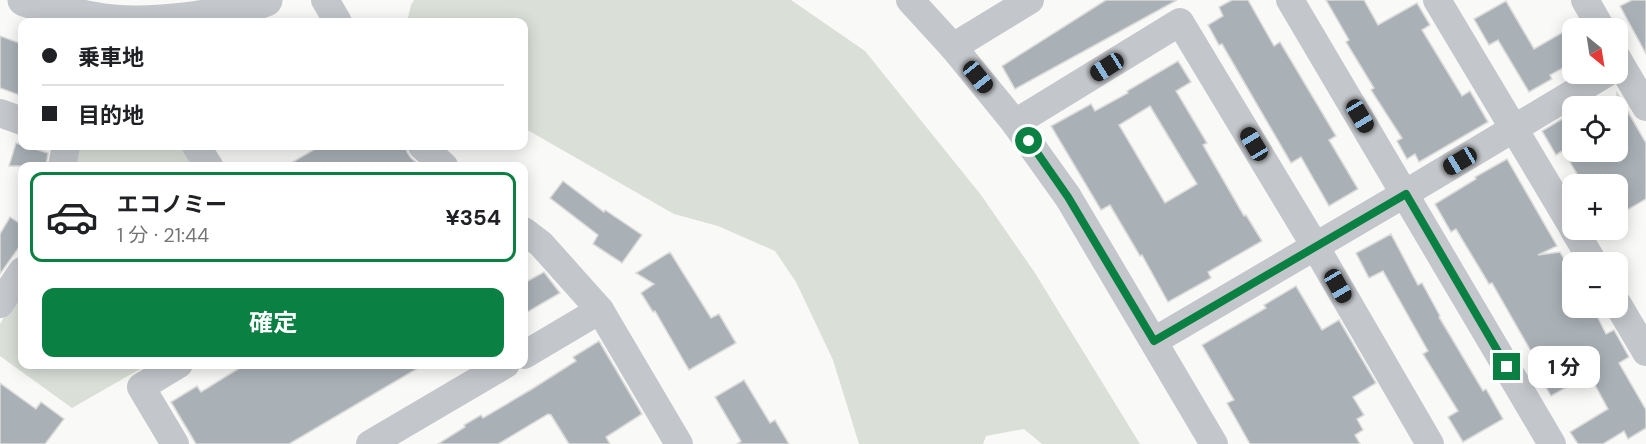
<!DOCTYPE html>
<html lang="ja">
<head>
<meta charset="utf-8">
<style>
  body { margin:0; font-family:"DM Sans","Noto Sans JP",sans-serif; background:#f2f2f2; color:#202124; height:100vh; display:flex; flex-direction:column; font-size:22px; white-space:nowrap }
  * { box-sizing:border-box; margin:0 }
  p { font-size:20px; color:#757577 }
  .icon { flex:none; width:33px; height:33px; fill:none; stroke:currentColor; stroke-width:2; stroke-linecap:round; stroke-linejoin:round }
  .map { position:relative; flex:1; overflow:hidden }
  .panel { position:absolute; left:18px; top:162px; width:510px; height:207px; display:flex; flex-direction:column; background:#fff; border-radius:12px; box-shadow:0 3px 15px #0003 }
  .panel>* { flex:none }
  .guide { position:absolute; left:18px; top:18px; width:510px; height:132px; border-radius:12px; box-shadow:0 3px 15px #0003; display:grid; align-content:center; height:132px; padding:0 24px; background:#fff }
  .needle { width:39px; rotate:150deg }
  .buttons { position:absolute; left:1562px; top:18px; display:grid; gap:12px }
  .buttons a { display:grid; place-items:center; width:66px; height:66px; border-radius:12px; background:#fff; box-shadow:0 3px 15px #0003; font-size:30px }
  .end { position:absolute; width:27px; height:27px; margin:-14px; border:8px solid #0b8043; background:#fff; box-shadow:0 0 0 3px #fff }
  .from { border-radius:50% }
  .bubble { position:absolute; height:42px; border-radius:12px; background:#fff; box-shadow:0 3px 15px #0003; font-size:20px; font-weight:700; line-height:42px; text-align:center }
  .car { position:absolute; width:18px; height:36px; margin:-18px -9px; border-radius:8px; box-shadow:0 0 4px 2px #0007; background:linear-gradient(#222 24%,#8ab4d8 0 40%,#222 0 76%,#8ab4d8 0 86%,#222 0) }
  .guide b { display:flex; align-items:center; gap:21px; height:57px; font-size:22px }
  .guide b+b { border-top:2px solid #e0e0e0 }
  .guide i { width:15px; height:15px; background:#202124 }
  ul { padding:10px 0 0; list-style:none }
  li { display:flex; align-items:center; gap:18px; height:90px; margin:0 12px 9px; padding:0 12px; border:3px solid transparent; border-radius:12px }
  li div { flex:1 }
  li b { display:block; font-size:22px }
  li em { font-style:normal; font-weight:700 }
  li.selected { border-color:#0b8043 }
  li>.icon { width:54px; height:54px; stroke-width:1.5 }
  .cta { display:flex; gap:12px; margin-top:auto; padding:12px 24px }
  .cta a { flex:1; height:69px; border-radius:12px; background:#0b8043; color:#fff; font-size:24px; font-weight:700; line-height:69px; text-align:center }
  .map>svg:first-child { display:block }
  .green { fill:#dadfd8 }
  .building { fill:#a9b1b7; stroke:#dbdbd9; stroke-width:1.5; fill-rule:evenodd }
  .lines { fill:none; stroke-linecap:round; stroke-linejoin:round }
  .minor { stroke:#c3c6ca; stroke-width:28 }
  .tertiary { stroke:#c3c6ca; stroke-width:33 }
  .route { stroke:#0b8043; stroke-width:8 }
</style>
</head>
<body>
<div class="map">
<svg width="1646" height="444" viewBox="0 0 1646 444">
  <rect width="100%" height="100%" fill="#f9f9f7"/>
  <!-- green -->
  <g class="green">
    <polygon points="414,0 791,0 865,51 981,195 1035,273 1140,444 1042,444 1024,429 986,436 983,444 859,444 833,360 796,282 775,251 718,226 674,214 524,128 524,22 407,22 411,5"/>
    <polygon points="78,150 183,150 193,166 72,166"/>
    <polygon points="22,285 22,364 147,365 72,408 0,356 0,324"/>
  </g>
  <!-- building -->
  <g class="building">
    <polygon points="1106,0 1177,0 1015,89 1002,66"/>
    <polygon points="1232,0 1248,0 1274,46 1280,42 1336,136 1329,140 1358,189 1329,206 1301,157 1291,163 1222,44 1219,45 1208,25 1223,16 1219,7"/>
    <polygon points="1326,0 1364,0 1378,25 1417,3 1430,25 1422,30 1462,96 1470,91 1488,122 1419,162 1415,154 1407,159 1397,141 1402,138 1371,90 1374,88 1346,42 1349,40"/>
    <polygon points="1632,0 1646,0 1646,54 1620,6"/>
    <polygon points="1506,1 1534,49 1572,27 1572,63 1550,75 1552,79 1529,92 1498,40 1489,45 1474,19"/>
    <polygon points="0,36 22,44 22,96 0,88"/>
    <path d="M1178 61 1191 82 1176 91 1207 143 1203 145 1244 216 1246 215 1262 241 1208 272 1211 278 1168 302 1142 255 1140 256 1110 205 1101 210 1051 126 1091 104 1095 111 1128 93 1127 91ZM1150 106 1197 184 1165 203 1119 125Z"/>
    <polygon points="1617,93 1646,143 1646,199 1617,216 1617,184 1583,184 1564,152 1617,152"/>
    <polygon points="1572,113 1572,145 1556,155 1542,131"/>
    <polygon points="16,143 48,153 46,166 9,166"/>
    <polygon points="320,146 406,146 407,152 411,158 420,166 286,166"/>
    <polygon points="1507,159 1557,246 1538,255 1560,252 1572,273 1572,308 1593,308 1606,334 1614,330 1629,357 1619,363 1646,410 1646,428 1628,439 1624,431 1603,444 1578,444 1570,432 1608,409 1589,374 1551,396 1536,370 1540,367 1492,283 1489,284 1456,229 1451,232 1435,204 1476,179 1475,177"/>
    <polygon points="563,181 604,212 605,210 642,235 622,263 593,244 598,235 550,198"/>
    <polygon points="10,217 22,225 22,243 0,274 0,234"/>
    <polygon points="1391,234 1418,285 1422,283 1440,316 1439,317 1483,391 1486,389 1503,419 1463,442 1448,417 1458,411 1423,354 1428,351 1383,271 1369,278 1356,253"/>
    <polygon points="670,252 711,318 719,314 736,343 689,370 655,311 653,312 641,293 654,284 636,273"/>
    <polygon points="544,272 560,293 524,314 524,283"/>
    <polygon points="1296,286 1322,330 1339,320 1376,383 1353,397 1364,415 1357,419 1363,430 1355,435 1360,444 1250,444 1227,403 1234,400 1202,345 1266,308 1264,305"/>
    <polygon points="599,341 642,414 606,437 610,444 569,444 551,415 548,414 498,444 438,444 465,427 464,425 481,415 483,418 532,389 576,361 573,357"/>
    <polygon points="246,364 425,364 289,444 196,444 171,402 197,386 201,392"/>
    <polygon points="744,380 770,423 775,420 789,444 737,444 741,441 715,397"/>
    <polygon points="0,383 36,409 41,402 64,419 45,444 0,444"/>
  </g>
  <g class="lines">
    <!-- minor -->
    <g class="minor">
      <polyline points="325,0 338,22"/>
      <polyline points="910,0 953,47 1015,123 1068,197 1214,444"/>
      <polyline points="1290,0 1552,444"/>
      <polyline points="1437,0 1572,226"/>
      <polyline points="1585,0 1601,28"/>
      <polyline points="953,47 1030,0"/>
      <polyline points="1617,58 1646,107"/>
      <polyline points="0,113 22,121"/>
      <polyline points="1015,123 1180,22 1315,246 1430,444"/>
      <polyline points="196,146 209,166"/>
      <polyline points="422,146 444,166"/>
      <polyline points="62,166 66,146"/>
      <polyline points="1574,230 1593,262"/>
      <polyline points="524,231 541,244 600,310 679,444"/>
      <polyline points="1617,303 1646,352"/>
      <polyline points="0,304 22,271"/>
      <polyline points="1154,341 1406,193 1605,74"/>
      <polyline points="524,355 600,310"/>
      <polyline points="175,444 141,387 179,364"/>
      <polyline points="370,444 506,364"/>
    </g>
    <!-- tertiary -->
    <path class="tertiary" d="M24 0C46 7 69 14 92 18 141 28 219 18 266 0"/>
  </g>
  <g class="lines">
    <!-- route -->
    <polyline class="route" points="1029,141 1068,197 1154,341 1406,194 1507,367"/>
  </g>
</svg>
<div class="buttons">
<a><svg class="needle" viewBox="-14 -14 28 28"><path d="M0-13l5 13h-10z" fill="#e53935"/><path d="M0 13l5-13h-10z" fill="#757577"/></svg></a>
<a><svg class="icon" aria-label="locate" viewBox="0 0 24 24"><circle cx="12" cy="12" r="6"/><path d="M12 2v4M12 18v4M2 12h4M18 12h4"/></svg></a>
<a>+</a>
<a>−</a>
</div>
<i class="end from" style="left:1029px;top:141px"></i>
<i class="end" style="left:1507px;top:367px"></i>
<div class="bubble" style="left:1528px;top:346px;width:72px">1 分</div>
<i class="car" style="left:1107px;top:67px;rotate:238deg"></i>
<i class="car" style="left:978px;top:77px;rotate:141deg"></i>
<i class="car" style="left:1360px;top:116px;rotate:149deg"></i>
<i class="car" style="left:1254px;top:144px;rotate:329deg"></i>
<i class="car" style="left:1460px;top:161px;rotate:239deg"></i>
<i class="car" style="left:1338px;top:286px;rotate:150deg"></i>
<div class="guide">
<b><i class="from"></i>乗車地</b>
<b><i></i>目的地</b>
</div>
<section class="panel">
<ul>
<li class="selected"><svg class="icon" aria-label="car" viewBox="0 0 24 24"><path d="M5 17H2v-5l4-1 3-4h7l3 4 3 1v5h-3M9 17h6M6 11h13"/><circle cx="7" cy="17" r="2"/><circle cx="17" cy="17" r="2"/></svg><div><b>エコノミー</b><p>1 分 · 21:44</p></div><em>¥354</em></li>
</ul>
<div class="cta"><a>確定</a></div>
</section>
</div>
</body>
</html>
